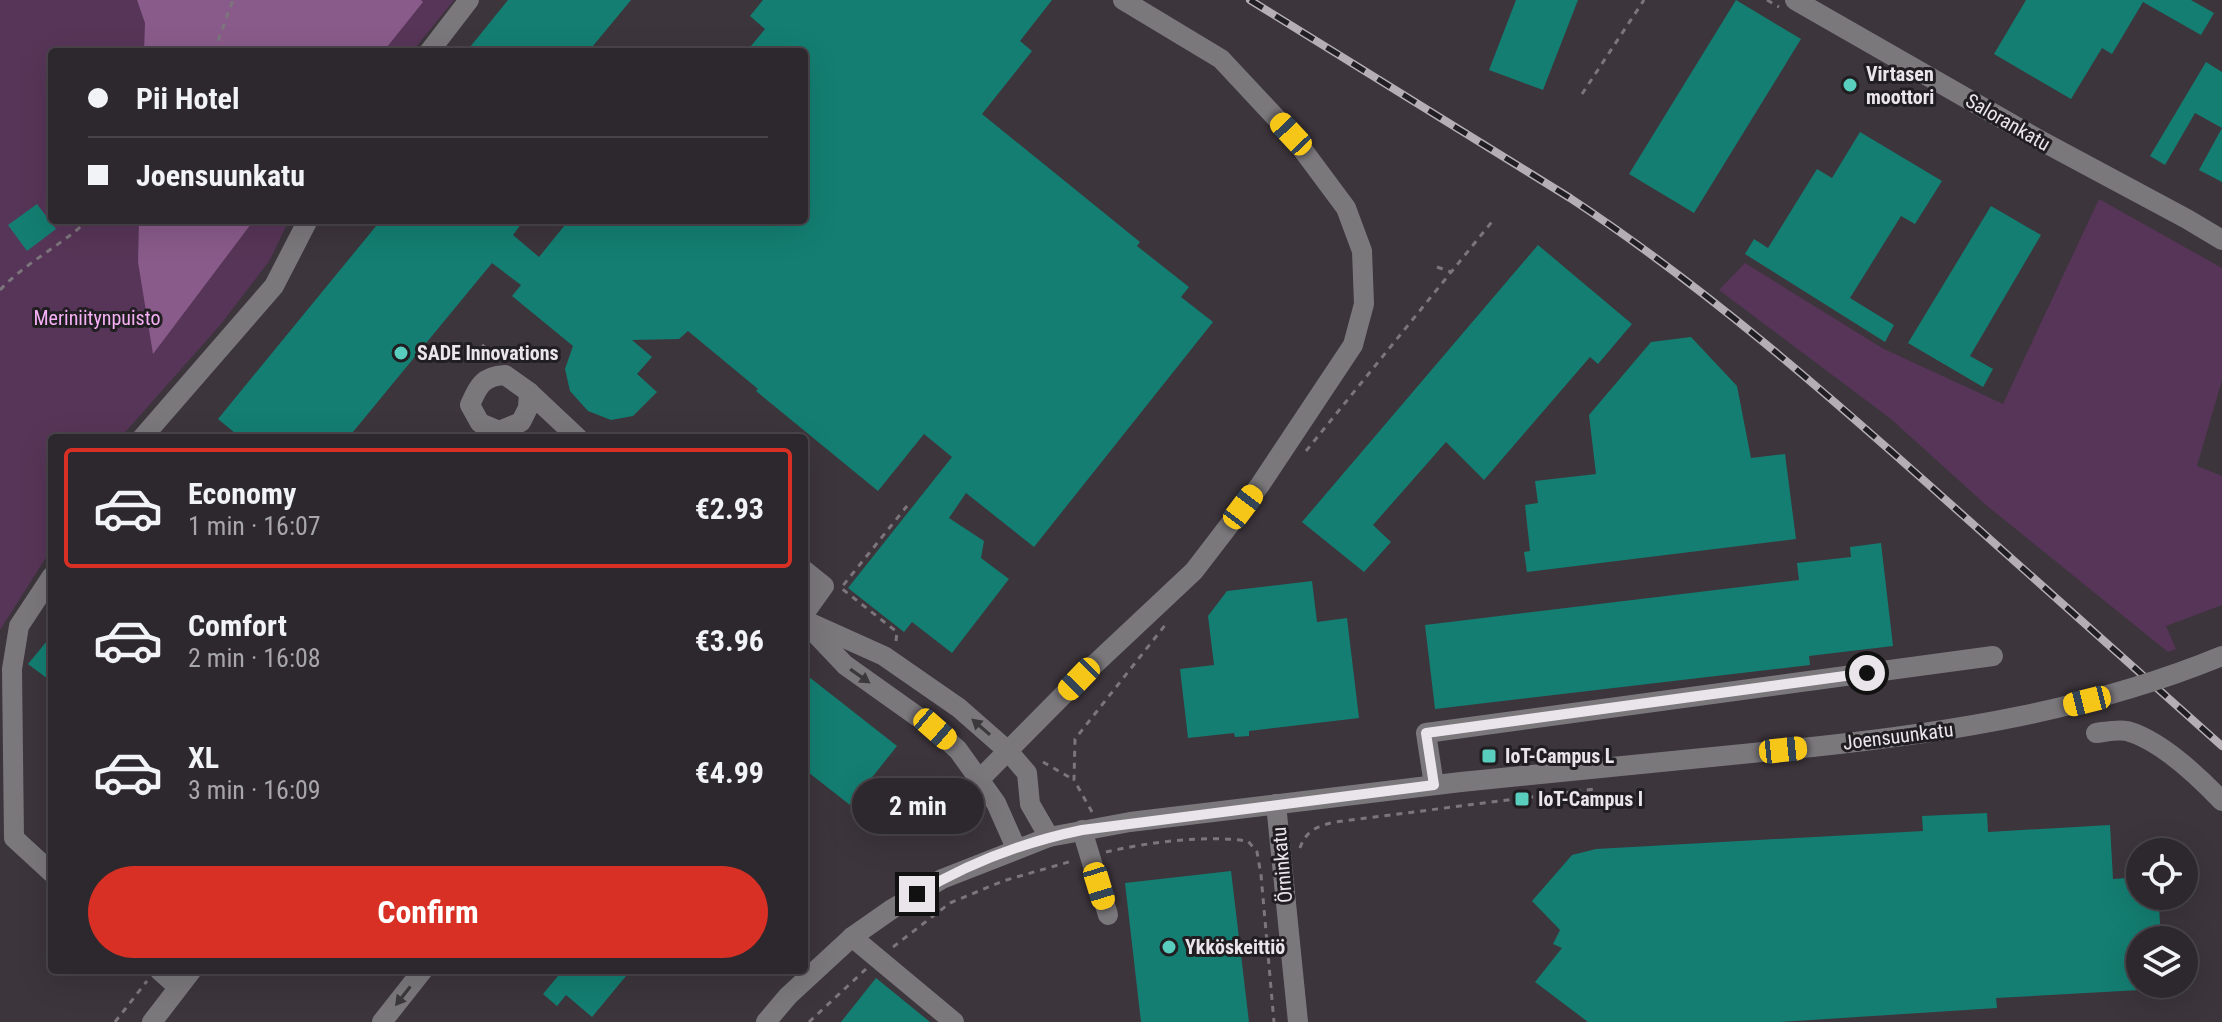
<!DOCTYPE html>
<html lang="en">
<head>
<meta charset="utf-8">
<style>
  body { margin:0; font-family:"Roboto Condensed",sans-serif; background:#393439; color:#f1f3f6; height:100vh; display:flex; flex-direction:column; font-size:30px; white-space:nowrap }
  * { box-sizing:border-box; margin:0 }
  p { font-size:26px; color:#a7a6aa }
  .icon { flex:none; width:44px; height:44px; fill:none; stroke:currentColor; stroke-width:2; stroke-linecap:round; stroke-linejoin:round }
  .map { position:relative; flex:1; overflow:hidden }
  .sheet { position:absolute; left:48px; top:434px; width:760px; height:540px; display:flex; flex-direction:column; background:#2d282d; border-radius:8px; box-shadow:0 8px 32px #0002,0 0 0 2px #484449 }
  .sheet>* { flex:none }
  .top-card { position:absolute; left:48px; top:48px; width:760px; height:176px; border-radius:8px; box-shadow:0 8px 32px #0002,0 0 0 2px #484449; display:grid; align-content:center; height:176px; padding:0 40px; background:#2d282d }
  .buttons { position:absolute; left:2126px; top:838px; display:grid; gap:16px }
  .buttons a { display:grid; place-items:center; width:72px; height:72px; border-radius:50%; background:#2d282d; box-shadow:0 8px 32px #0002,0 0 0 2px #484449; font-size:40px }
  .end { position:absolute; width:36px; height:36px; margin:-18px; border:10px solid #eae5ea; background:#111; box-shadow:0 0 0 4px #111 }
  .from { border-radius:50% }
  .bubble { position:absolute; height:56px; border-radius:28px; background:#2d282d; box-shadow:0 8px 32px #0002,0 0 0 2px #484449; font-size:26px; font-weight:700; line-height:56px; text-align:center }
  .car { position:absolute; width:24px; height:48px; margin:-24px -12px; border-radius:10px; box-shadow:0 0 6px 2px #0007; background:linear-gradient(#f5c518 24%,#345 0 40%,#f5c518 0 76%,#345 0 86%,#f5c518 0) }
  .top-card b { display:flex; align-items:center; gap:28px; height:76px; font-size:30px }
  .top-card b+b { border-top:2px solid #484449 }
  .top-card i { width:20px; height:20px; background:#f1f3f6 }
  ul { padding:14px 0 0; list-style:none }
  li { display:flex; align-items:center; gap:24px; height:120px; margin:0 16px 12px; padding:0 24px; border:4px solid transparent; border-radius:8px }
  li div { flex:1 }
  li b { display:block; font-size:30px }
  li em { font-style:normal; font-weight:700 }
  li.active { border-color:#d93025 }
  li>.icon { width:72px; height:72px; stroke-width:1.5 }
  .action { display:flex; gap:16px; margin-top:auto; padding:16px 40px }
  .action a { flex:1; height:92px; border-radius:48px; background:#d93025; color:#fff; font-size:32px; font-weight:700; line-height:92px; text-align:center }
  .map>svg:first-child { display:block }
  .green { fill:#573558 }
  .forest { fill:#895b8a }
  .building { fill:#147e72 }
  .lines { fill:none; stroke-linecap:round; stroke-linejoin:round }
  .path { stroke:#7c767c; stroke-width:3; stroke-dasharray:6 6; stroke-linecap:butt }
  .minor { stroke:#7b787b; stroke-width:20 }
  .rail-casing { stroke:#b5afb5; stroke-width:8 }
  .rail { stroke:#211e21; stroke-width:5; stroke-dasharray:15; stroke-linecap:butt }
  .minor-bridge { stroke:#7b787b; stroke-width:20 }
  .oneway { fill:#3c393c }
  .route { stroke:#eae5ea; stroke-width:10 }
  .poi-dot { fill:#59cebe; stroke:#211e21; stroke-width:3 }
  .labels { text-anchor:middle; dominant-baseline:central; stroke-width:6; stroke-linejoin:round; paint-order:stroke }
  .poi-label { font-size:20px; font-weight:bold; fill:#eae5ea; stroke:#211e21; text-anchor:start }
  .street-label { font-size:20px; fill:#eae5ea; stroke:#211e21 }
  .park-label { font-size:20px; fill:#f6b1f6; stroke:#211e21 }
</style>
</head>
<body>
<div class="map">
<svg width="2222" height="1022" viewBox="0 0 2222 1022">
  <rect width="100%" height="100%" fill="#3c353c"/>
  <!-- green -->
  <g class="green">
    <polygon points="0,0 454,0 412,52 52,52 52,220 289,220 270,260 221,324 120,438 52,438 52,548 0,630"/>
    <polygon points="2099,199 2222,268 2222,380 2197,466 2222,476 2222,605 2166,626 2176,649 2168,652 1986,505 1891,419 1719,290 1745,263 1882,348 2003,404"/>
  </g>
  <!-- forest -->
  <g class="forest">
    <polygon points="137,0 421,0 423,2 383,52 144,52 145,23"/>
    <polygon points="139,220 254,220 153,354 138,262"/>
  </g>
  <!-- building -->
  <g class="building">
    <polygon points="508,0 631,0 588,52 466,52"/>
    <polygon points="763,0 1052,0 1020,41 1032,51 982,114 1140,242 1137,246 1189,287 1181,297 1213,322 1034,547 966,493 949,518 984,541 981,558 1009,579 952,653 912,622 904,632 848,588 952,457 924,434 878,491 756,391 758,389 688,331 679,339 632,340 652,357 637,374 657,392 633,416 611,420 588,411 570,391 565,369 573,346 512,296 521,285 492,263 348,438 241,438 218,419 381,220 524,220 513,235 539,257 569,220 804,220 804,52 746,52 765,29 750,16"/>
    <polygon points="1516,0 1578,0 1543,90 1489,70"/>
    <polygon points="1736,0 1801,39 1694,213 1629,174"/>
    <polygon points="2026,0 2191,0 2214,13 2201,35 2143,2 2112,54 2102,48 2071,99 1994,54"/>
    <polygon points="2206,62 2222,72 2222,128 2195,113 2165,165 2150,156"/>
    <polygon points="2222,128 2222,182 2199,170"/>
    <polygon points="1860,132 1942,181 1915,224 1901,216 1850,298 1894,325 1885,342 1745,254 1754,239 1768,248 1817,169 1832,178"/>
    <polygon points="37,204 56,229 27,251 8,225"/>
    <polygon points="1991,206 2041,235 1970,356 1993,369 1983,387 1908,343"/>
    <polygon points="1538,245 1632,324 1598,364 1590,357 1484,480 1446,442 1373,525 1391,542 1364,572 1302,522"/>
    <polygon points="1691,337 1737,386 1751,458 1785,454 1796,539 1527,572 1524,552 1530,551 1525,505 1538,503 1535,481 1596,474 1589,415 1651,342"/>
    <polygon points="1881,543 1893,646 1809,656 1810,665 1435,709 1425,625 1799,580 1797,563 1851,557 1850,547"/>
    <polygon points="1312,581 1317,622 1347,618 1359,718 1249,731 1249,736 1235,737 1234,733 1188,738 1180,669 1214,665 1208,616 1227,591"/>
    <polygon points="52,635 52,682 28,664"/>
    <polygon points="804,673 897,746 850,805 804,769"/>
    <polygon points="1987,813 1988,832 2110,825 2113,879 2140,877 2140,896 2144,896 2145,907 2159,906 2161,940 2140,940 2140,990 1996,998 1997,1008 1780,1022 1588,1022 1535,982 1562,948 1553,944 1560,930 1532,901 1572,855 1596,849 1923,831 1922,816"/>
    <polygon points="1231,871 1249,1022 1141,1022 1125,883"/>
    <polygon points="563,970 631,970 592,1017 566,995 557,1006 543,994"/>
    <polygon points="876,978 930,1022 841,1022"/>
  </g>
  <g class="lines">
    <!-- path -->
    <g class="path">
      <polyline points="1767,0 1779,7"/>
      <polyline points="214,52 233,0"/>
      <polyline points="1582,94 1644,0"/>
      <polyline points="1437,267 1451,272"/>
      <path d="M0 290C26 262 61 246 88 220"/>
      <polyline points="482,345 495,356"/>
      <polyline points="1306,451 1495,218"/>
      <polyline points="896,641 897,632 841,588 907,506"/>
      <polyline points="1043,762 1074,780"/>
      <polyline points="1092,812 1074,780 1075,739 1166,624"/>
      <path d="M1300 848C1306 830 1318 826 1335 822L1594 789"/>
      <path d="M1106 852C1150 842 1203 835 1248 841L1257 852 1261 875 1274 1022"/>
      <polyline points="893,947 950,903 1003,881 1072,861"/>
      <polyline points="115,1022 147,981"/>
      <polyline points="809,1022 866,969"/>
    </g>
    <!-- minor -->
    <g class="minor">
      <polyline points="1795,0 2036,138 2187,219 2222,240"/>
      <polyline points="429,52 469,0"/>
      <path d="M505 375 529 392 528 408 521 422 499 431 480 423 470 405C478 386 483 376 505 375Z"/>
      <polyline points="529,392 578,438"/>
      <polyline points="142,438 274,286 308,220"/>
      <polyline points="804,570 824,586 804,614"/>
      <polyline points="52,576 19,626 12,669 14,838 52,873"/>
      <polyline points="804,620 884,656 959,708 1008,751 1027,773 1030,804 1049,837"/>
      <polyline points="810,628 845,665 935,729 958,750 996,803 1016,848"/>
      <path d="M2096 733C2105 732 2117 729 2127 731 2160 740 2198 776 2222 801"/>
      <polyline points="979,780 1079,679 1194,571 1260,485 1353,345 1364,304 1362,251 1346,208 1291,134 1221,59 1123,0"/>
      <polyline points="1434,785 1426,733 1993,656"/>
      <polyline points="1276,804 1298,1022"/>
      <polyline points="1082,830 1108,915"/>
      <polyline points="852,937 954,1022"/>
      <polyline points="159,970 178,987"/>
      <polyline points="152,1022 192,970"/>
      <polyline points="382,1022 423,970"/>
      <polyline points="766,1022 788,996 852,937 892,909 942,879 1049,837 1130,822 1461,782 1812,747"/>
    </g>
    <defs>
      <path id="rail" d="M1250 0 1570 198C1705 287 1826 393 1947 501 2038 582 2130 664 2222 746"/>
    </defs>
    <!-- rail casing -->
    <use href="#rail" class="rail-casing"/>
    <!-- rail -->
    <use href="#rail" class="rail"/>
    <!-- minor-bridge -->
    <path class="minor-bridge" d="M1812 747C1952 732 2091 710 2222 656"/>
  </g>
  <!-- one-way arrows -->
  <defs><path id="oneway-solid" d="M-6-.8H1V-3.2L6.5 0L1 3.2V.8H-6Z" transform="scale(2)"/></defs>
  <g class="oneway">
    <use href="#oneway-solid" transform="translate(860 676) rotate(35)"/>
    <use href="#oneway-solid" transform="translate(981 727) rotate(-139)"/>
    <use href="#oneway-solid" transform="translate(403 996) rotate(128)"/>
  </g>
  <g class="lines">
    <!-- route -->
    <path class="route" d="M917 894C967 864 1024 842 1082 830L1434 785 1426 733 1867 673"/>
  </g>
  <!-- markers -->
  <g class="poi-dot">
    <circle cx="1850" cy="85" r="8"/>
    <circle cx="401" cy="353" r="8"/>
    <rect x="1481" y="748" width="16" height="16" rx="4"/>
    <rect x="1514" y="791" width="16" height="16" rx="4"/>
    <circle cx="1169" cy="947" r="8"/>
  </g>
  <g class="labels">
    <!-- poi labels -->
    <g class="poi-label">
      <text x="1866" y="74">Virtasen<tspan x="1866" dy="23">moottori</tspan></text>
      <text x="417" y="353">SADE Innovations</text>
      <text x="1505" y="756">IoT-Campus L</text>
      <text x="1538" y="799">IoT-Campus I</text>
      <text x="1185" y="947">Ykköskeittiö</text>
    </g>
    <!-- street labels -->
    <g class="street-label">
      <text transform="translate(2008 122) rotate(30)">Salorankatu</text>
      <text transform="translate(1898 736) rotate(-7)">Joensuunkatu</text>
      <text transform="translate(1282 865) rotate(-95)">Örninkatu</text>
    </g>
    <!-- park labels -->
    <g class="park-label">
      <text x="97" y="318">Meriniitynpuisto</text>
    </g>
  </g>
</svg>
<div class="buttons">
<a><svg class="icon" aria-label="locate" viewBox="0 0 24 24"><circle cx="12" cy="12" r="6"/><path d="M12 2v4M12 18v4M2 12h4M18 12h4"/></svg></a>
<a><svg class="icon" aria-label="layers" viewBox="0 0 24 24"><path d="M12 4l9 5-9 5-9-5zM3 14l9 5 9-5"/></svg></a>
</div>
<i class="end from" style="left:1867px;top:673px"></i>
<i class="end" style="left:917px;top:894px"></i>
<div class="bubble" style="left:852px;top:778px;width:132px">2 min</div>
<i class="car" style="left:1291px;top:134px;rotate:317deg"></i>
<i class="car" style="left:1243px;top:507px;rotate:37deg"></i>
<i class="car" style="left:1079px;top:679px;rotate:224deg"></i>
<i class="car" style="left:2087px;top:701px;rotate:256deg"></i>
<i class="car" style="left:935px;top:729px;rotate:131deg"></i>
<i class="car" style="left:1783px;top:750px;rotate:84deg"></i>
<i class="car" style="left:1099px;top:886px;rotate:163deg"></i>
<div class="top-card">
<b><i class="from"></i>Pii Hotel</b>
<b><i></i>Joensuunkatu</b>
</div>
<section class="sheet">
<ul>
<li class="active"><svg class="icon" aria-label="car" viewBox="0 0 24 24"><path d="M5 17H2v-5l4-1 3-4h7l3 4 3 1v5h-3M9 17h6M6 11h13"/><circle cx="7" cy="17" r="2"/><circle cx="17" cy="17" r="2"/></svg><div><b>Economy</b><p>1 min · 16:07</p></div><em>€2.93</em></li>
<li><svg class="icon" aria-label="car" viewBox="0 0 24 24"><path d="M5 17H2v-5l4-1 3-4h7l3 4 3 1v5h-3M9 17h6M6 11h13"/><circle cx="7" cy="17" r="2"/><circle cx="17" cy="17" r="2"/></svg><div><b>Comfort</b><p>2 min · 16:08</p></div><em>€3.96</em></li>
<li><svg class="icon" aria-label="car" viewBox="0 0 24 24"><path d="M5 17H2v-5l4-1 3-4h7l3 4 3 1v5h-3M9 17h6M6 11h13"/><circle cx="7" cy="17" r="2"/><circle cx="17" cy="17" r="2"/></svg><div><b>XL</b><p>3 min · 16:09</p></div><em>€4.99</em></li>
</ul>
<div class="action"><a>Confirm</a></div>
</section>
</div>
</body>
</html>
